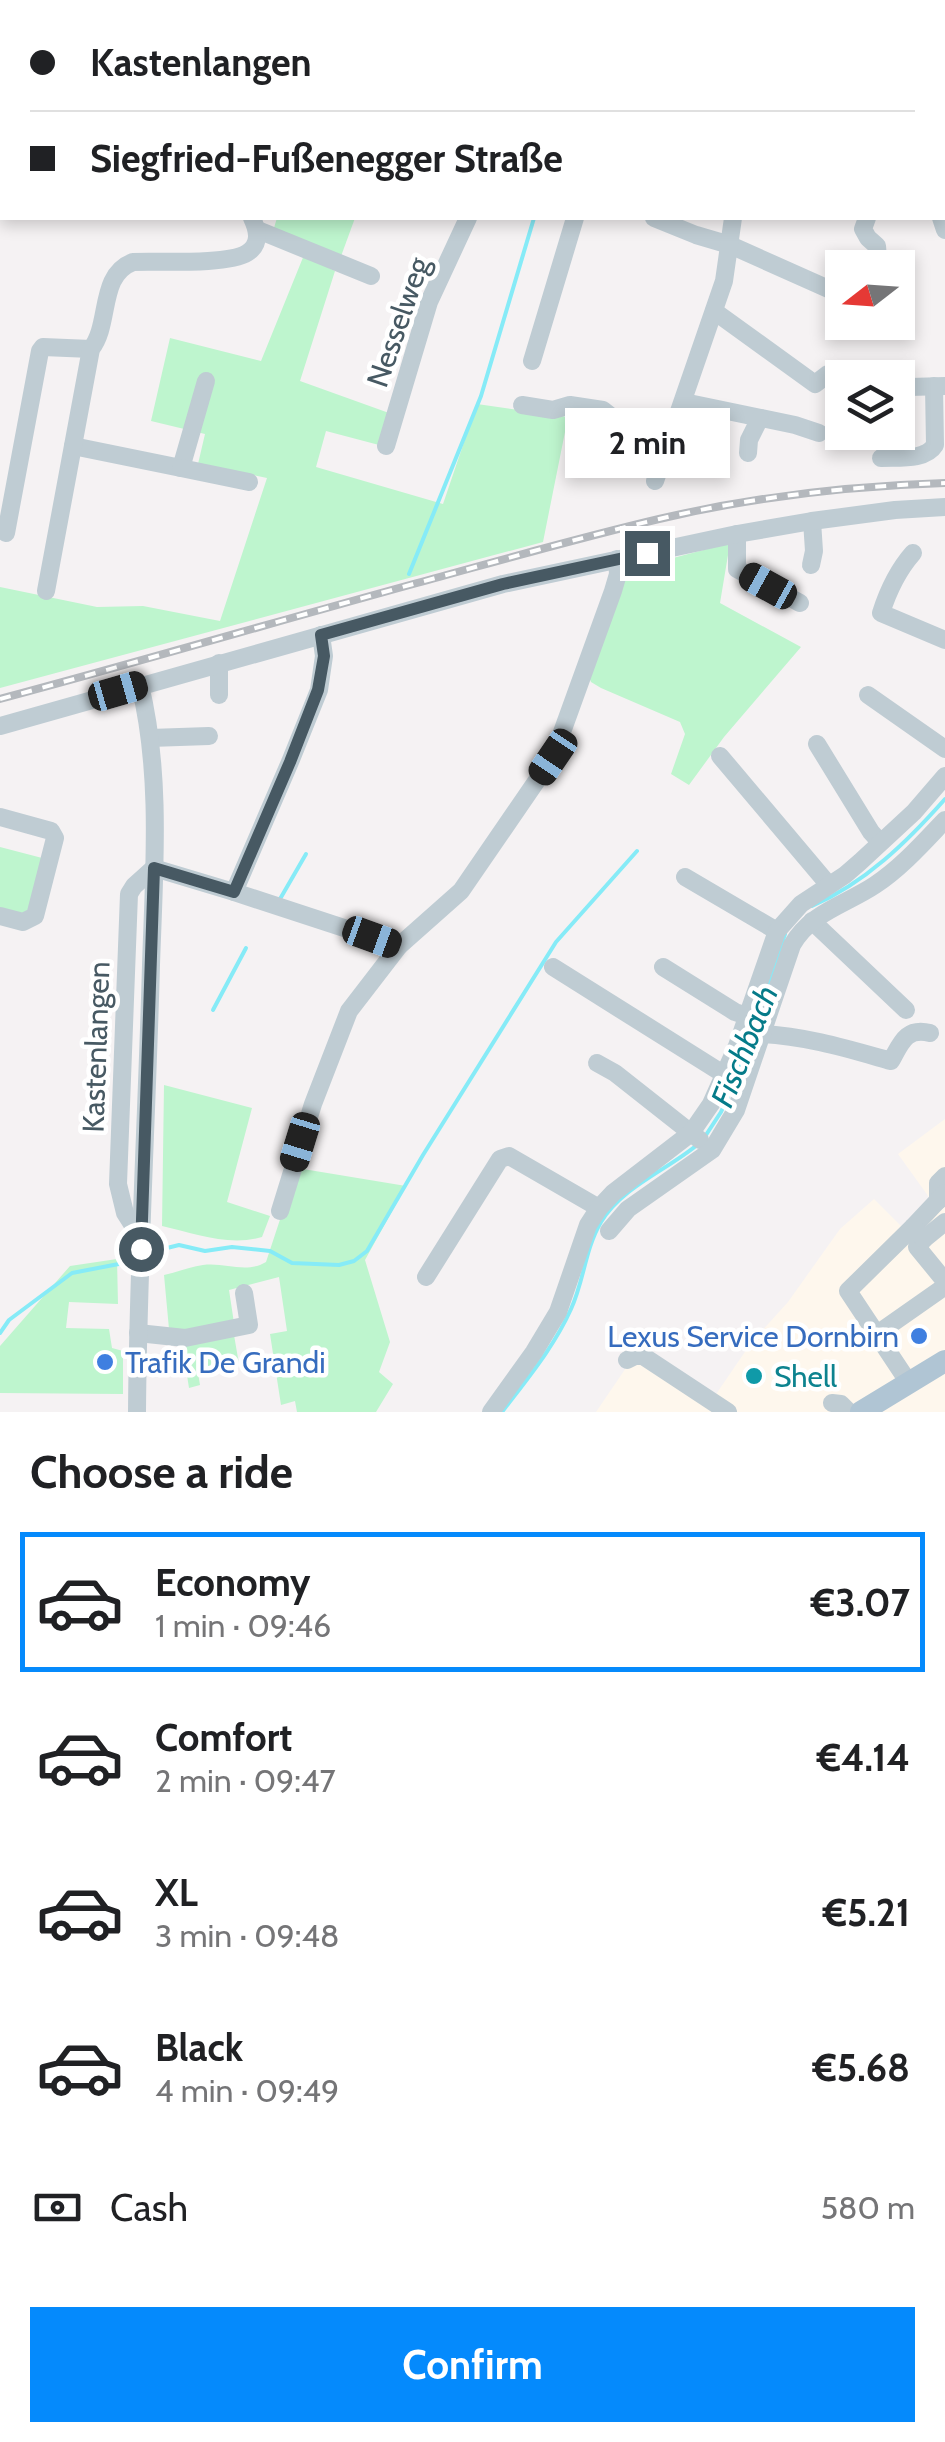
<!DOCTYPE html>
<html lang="en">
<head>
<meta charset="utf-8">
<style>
  body { margin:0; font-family:Cabin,sans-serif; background:#f2f2f2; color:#202124; height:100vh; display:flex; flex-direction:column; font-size:38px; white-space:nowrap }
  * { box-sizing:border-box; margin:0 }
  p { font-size:32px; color:#757577 }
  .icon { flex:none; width:55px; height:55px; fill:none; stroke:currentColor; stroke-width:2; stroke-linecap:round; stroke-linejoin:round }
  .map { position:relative; height:1412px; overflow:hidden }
  .side { display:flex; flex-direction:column; background:#fff; flex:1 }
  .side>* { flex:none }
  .banner { position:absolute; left:0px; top:0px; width:945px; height:220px; box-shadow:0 5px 15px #0003; display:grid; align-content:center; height:220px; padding:0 30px; background:#fff }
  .needle { width:65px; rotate:253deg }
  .buttons { position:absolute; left:825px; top:250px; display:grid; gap:20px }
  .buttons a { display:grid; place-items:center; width:90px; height:90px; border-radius:0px; background:#fff; box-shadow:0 5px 15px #0003; font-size:50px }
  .end { position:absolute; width:45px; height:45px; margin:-22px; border:12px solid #475963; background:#fff; box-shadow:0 0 0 5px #fff }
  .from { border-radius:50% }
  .bubble { position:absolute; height:70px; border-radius:0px; background:#fff; box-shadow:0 5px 15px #0003; font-size:32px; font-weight:700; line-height:70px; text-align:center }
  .car { position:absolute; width:30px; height:60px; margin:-30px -15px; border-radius:12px; box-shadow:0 0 8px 2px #0007; background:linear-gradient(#222 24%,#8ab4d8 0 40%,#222 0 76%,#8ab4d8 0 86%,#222 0) }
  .banner b { display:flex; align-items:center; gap:35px; height:95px; font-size:38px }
  .banner b+b { border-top:2px solid #e0e0e0 }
  .banner i { width:25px; height:25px; background:#202124 }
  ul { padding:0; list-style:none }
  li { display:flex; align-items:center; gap:30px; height:140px; margin:0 20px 15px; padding:0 10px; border:5px solid transparent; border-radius:0px }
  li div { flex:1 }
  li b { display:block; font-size:38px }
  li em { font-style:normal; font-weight:700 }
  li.selected { border-color:#058afc }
  li>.icon { width:90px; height:90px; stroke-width:1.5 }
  h2 { padding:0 30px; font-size:45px; line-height:120px }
  .pay { display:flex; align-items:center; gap:25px; height:110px; padding:0 30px; font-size:38px }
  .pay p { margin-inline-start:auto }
  .action { display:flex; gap:20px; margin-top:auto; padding:20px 30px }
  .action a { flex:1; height:115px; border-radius:0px; background:#058afc; color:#fff; font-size:40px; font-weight:700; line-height:115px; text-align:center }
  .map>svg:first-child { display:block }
  .commercial { fill:#fef7ed }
  .green { fill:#bef5ce }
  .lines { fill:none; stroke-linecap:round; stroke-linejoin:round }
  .stream { stroke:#86ebf7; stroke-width:4 }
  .minor { stroke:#bfccd3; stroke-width:18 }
  .major { stroke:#b0c5d4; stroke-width:22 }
  .rail-casing { stroke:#b4b8bd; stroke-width:8 }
  .rail { stroke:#fff; stroke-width:4; stroke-dasharray:11; stroke-linecap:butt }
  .route { stroke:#475963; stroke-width:12 }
  .shop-dot { fill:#3f7fe0; stroke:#fff; stroke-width:4 }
  .culture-dot { fill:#0f9aa8; stroke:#fff; stroke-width:4 }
  .labels { text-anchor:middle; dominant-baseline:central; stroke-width:9; stroke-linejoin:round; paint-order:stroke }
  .street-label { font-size:30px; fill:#475963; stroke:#fff }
  .shop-label { font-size:30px; fill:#366cbe; stroke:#fff; text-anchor:end }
  .culture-label { font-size:30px; fill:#0d838f; stroke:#fff; text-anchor:start }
  .water-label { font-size:32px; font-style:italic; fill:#057b89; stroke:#fff }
</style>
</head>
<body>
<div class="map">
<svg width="945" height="1412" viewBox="0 0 945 1412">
  <rect width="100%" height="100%" fill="#f5f2f3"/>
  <!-- commercial -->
  <polygon class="commercial" points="945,1119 945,1412 596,1412 630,1362 644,1360 710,1403 751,1343 788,1302 840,1229 874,1199 903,1228 931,1200 898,1154"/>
  <!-- green -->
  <g class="green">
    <polygon points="277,218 355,218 340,259 273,231"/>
    <polygon points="304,255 335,271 300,381 389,413 379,445 326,431 316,467 443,504 477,404 568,417 543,542 0,688 0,587 97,607 143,606 220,621 267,478 198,464 205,434 151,421 170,338 261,361"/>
    <polygon points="730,543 720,603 801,647 724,737 689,785 671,774 685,734 680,722 601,688 591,682 588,674 626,575 635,568"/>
    <polygon points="0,847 46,859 28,917 0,912"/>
    <path d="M164 1085 252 1108 227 1202 270 1216 262 1237C229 1247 194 1233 162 1226Z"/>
    <path d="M297 1168 406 1186 365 1260 390 1342 379 1372 393 1384 376 1412H297L295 1401 281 1405 270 1334 287 1331 279 1277 229 1290 234 1323 199 1332 169 1329 164 1275C177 1272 190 1267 203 1265 225 1262 246 1274 266 1262Z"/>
    <polygon points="117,1259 118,1304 69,1302 66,1328 109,1329 112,1348 123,1351 123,1394 0,1393 0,1346 70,1266"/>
    <polygon points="234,1335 239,1364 198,1373 200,1385 189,1388 182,1344"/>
  </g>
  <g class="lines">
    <!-- stream -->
    <g class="stream">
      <polyline points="409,574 481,396 534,218"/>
      <polyline points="280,899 306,854"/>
      <path d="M812 906C865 883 907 842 945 799"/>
      <polyline points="213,1010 246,948"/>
      <polyline points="704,1138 721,1112 738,1074 785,934"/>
      <polyline points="157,1235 158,1250"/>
      <polyline points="156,1256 163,1249 179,1245 205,1251 232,1247 270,1251 292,1263 339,1265 354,1261 367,1251 423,1155 556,942 637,851"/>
      <polyline points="0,1333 9,1320 72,1273 124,1263"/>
      <path d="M502 1412C527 1379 554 1347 571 1309 584 1281 585 1249 601 1222 622 1187 667 1170 697 1145"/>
    </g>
    <!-- minor -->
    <g class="minor">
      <polyline points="165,0 167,2"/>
      <polyline points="239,0 245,2"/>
      <polyline points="714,0 717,2"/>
      <polyline points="26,2 29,0"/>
      <polyline points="338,2 339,0"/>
      <polyline points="406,2 407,0"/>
      <polyline points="564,2 565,0"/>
      <polyline points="783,2 785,0"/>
      <polyline points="0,25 2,23"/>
      <polyline points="654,218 696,235 730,245 842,295"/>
      <polyline points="867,218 863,229 868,238 877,246 878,258 875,268"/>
      <polyline points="941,218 945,230"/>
      <polyline points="258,230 371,276"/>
      <polyline points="714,311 815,384 828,374"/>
      <polyline points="532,361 575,218"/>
      <polyline points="910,387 945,386"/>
      <polyline points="684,402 795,425 819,433"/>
      <polyline points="522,405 553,410 570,405 603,410 617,421 659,429 673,426"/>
      <polyline points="73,446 181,468 206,381"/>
      <polyline points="386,446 429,302 468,218"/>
      <polyline points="748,453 749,440 760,418"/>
      <path d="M881 458C898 457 925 461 935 445L934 386"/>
      <polyline points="181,468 249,482"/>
      <polyline points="655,481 724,281 733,218"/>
      <polyline points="6,533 40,351 43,347 91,349"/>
      <polyline points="737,534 737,569 800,603"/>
      <path d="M913 553C898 570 888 591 881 613L945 640"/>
      <polyline points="811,565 814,551 812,521"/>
      <path d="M46 591 91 349C111 324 98 275 133 262 158 261 228 265 247 253 261 244 258 231 252 218"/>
      <polyline points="219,663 219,695"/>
      <polyline points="868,695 945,749"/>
      <polyline points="0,726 503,584 737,534 812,521 895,510 945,507"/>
      <polyline points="150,738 209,736"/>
      <polyline points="817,744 871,832 880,842"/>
      <polyline points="720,756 828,884"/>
      <polyline points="0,817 51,831 55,838 35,916 23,922 0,916"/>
      <polyline points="154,868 234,892 399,946"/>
      <polyline points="685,877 777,931"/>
      <polyline points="234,892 290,762 319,690 324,656 321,635"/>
      <polyline points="812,921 906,1010"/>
      <polyline points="553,967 725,1075"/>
      <polyline points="663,967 735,1012 747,1016"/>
      <path d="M761 1034C806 1036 848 1049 891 1061 901 1043 906 1027 930 1033"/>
      <polyline points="597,1063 615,1073 700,1140"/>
      <polyline points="938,1201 938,1183 945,1176"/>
      <polyline points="280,1211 313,1104 349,1011 399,946 461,891 553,757 613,591 618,574 617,559"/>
      <polyline points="913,1227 945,1193"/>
      <polyline points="142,1230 132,1224 125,1213 118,1184 129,894 134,886 154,868"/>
      <path d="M609 1231 628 1209 712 1150 736 1110 792 945C811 912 845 905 875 885 901 868 924 842 945 820"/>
      <polyline points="426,1277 500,1159 509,1156 599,1208"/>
      <polyline points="138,1333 185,1338 249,1325 244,1293"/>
      <polyline points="877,1334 944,1287 944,1280 917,1247 924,1239"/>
      <polyline points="627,1360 635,1356 643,1356 728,1412"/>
      <polyline points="909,1383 848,1291 913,1227 924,1239 945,1222"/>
      <polyline points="832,1403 841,1404 849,1412"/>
      <path d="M137 1412C138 1263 147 1114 151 965 154 872 162 776 140 685"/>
      <polyline points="491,1412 534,1352 558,1312 588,1225 599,1208 613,1193 691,1133 711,1104 737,1046 777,931 801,904 845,875 860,862 914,812 945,776"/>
    </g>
    <!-- major -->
    <g class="major">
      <polyline points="735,0 737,2"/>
      <polyline points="942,203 945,203"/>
      <polyline points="861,1412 945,1361"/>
    </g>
    <defs>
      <path id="rail" d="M0 699C139 662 278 621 417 583 498 561 578 538 659 519 752 497 850 486 945 483"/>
    </defs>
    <!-- rail casing -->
    <use href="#rail" class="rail-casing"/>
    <!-- rail -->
    <use href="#rail" class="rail"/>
  </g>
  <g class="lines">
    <!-- route -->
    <polyline class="route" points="141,1249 154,868 234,892 290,762 318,690 324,656 321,635 503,584 647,553"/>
  </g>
  <!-- markers -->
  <g class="shop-dot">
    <circle cx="919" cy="1336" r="10"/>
    <circle cx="105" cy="1362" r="10"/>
  </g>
  <circle class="culture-dot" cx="754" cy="1376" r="10"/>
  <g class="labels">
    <!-- street labels -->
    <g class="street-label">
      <text transform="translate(398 322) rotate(-71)">Nesselweg</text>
      <text transform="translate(96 1047) rotate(-88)">Kastenlangen</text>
    </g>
    <!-- shop labels -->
    <g class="shop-label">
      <text x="899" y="1336">Lexus Service Dornbirn</text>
      <text x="125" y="1362" text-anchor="start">Trafik De Grandi</text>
    </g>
    <!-- culture labels -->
    <g class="culture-label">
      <text x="774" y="1376">Shell</text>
    </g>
    <!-- water labels -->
    <g class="water-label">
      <text transform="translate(744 1046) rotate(-68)">Fischbach</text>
    </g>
  </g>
</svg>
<div class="buttons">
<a><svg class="needle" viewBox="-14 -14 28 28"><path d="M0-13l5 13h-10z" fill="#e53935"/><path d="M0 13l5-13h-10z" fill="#757577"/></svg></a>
<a><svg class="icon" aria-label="layers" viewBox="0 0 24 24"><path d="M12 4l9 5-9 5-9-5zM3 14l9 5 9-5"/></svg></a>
</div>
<i class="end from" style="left:141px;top:1249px"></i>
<i class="end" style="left:647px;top:553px"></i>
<div class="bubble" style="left:565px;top:408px;width:165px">2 min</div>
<i class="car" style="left:768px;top:586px;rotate:299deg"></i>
<i class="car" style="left:118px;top:691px;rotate:74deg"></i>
<i class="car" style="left:553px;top:757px;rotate:214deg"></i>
<i class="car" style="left:372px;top:937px;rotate:110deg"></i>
<i class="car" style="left:300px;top:1142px;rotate:197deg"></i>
<div class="banner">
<b><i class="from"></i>Kastenlangen</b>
<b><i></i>Siegfried-Fußenegger Straße</b>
</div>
</div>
<section class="side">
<h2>Choose a ride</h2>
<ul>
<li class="selected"><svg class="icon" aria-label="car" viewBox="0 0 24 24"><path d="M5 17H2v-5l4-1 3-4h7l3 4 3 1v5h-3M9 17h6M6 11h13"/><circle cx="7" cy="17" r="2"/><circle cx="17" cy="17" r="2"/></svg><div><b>Economy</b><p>1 min · 09:46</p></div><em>€3.07</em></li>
<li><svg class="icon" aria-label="car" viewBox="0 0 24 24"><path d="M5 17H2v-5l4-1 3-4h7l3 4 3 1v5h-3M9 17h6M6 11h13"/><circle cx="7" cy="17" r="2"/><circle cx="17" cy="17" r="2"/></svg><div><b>Comfort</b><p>2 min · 09:47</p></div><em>€4.14</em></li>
<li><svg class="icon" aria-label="car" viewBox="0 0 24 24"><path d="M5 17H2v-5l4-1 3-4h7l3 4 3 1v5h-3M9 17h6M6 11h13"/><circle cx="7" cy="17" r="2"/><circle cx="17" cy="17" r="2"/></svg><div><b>XL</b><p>3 min · 09:48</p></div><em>€5.21</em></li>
<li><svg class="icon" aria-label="car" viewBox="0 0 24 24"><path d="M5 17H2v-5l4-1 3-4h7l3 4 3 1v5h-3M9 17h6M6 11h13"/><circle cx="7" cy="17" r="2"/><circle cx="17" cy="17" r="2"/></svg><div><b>Black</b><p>4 min · 09:49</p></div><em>€5.68</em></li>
</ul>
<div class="pay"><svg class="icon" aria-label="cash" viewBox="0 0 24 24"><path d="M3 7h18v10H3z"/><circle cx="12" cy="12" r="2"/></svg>Cash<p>580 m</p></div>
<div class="action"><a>Confirm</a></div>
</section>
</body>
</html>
